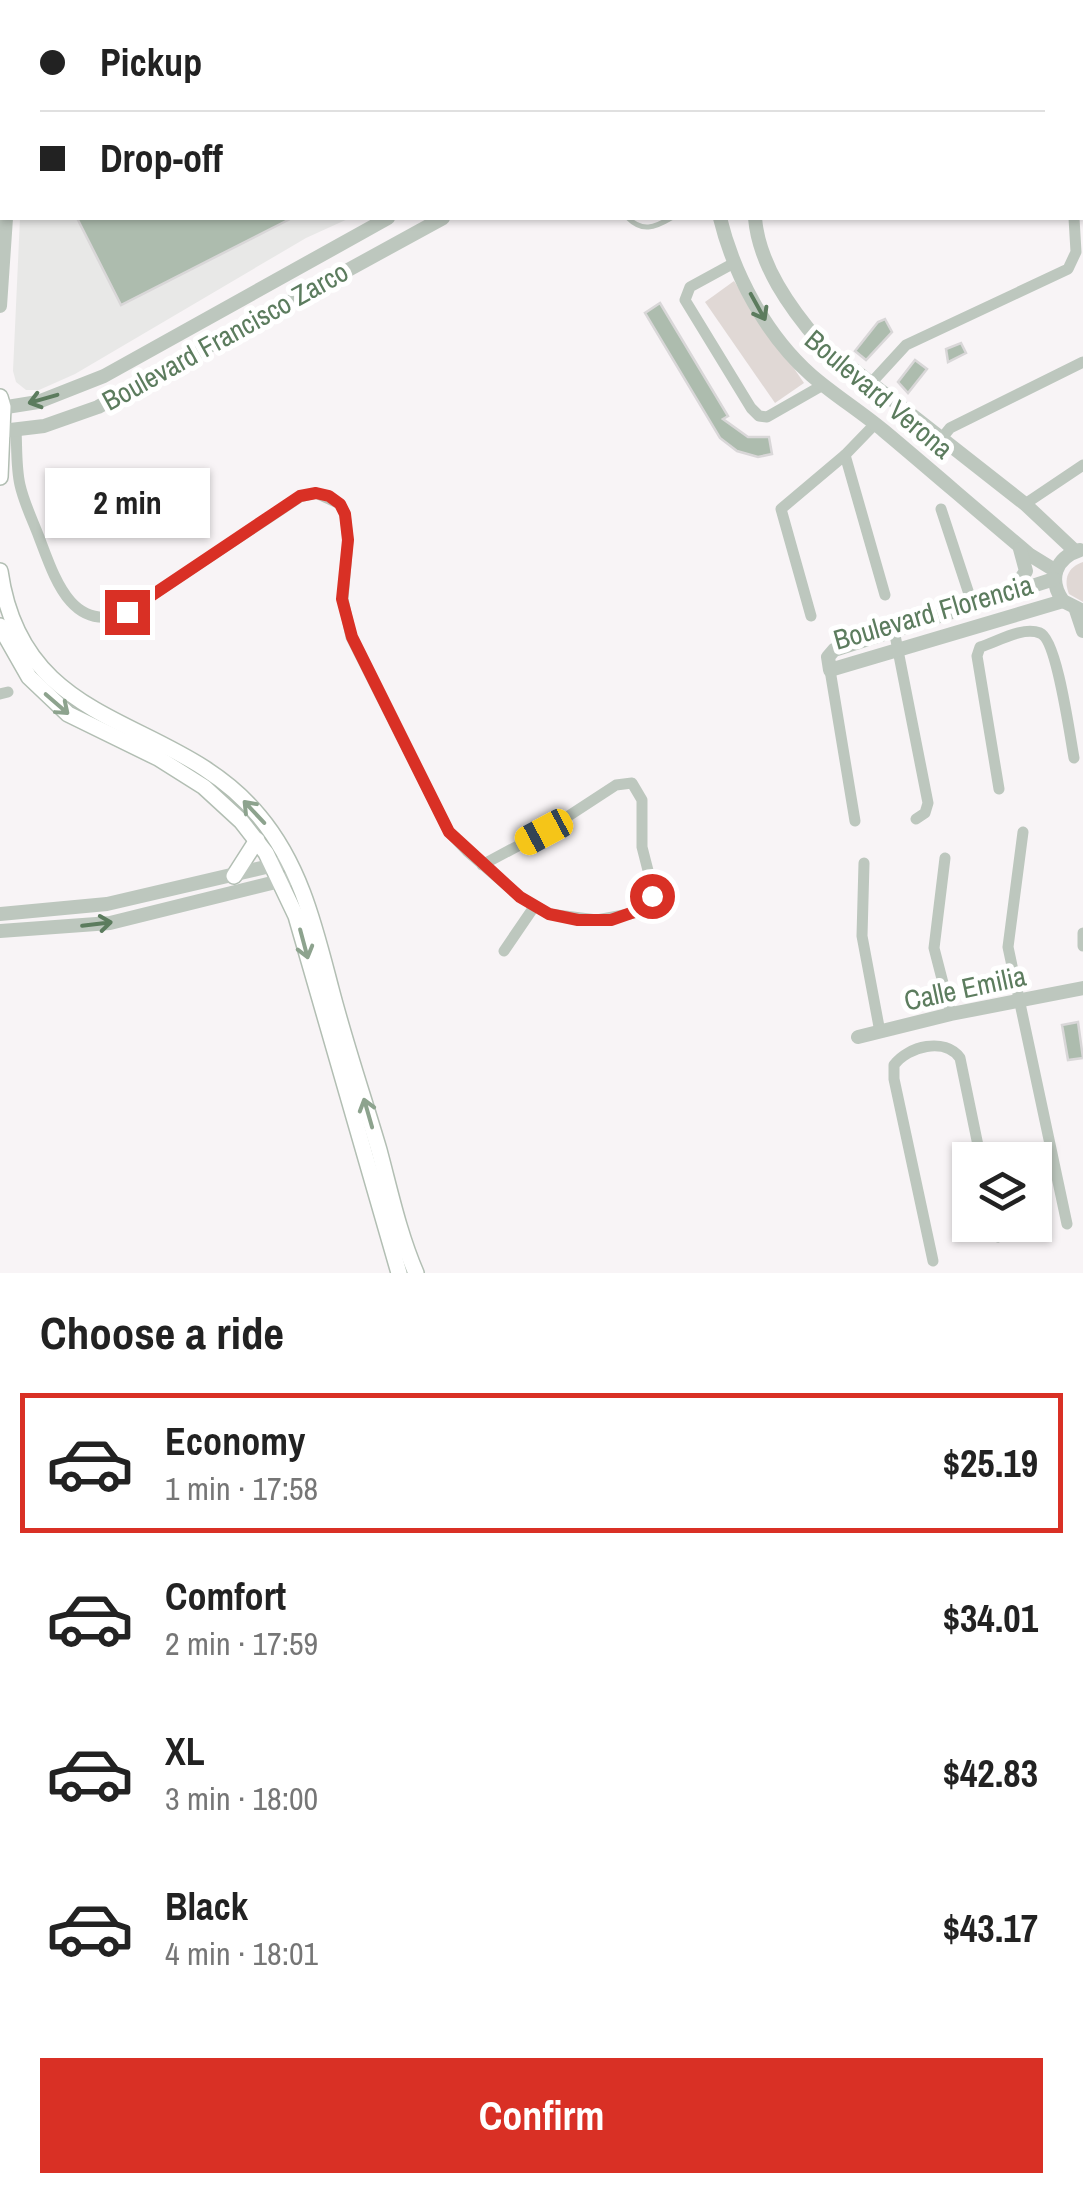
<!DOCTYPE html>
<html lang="en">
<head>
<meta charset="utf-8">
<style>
  body { margin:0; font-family:"Archivo Narrow",sans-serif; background:#f2f2f2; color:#222; height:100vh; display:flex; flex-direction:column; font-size:38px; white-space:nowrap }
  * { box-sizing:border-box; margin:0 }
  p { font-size:32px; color:#767676 }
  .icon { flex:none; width:55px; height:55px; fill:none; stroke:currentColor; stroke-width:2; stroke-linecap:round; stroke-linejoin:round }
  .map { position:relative; height:1273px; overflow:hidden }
  .sheet { display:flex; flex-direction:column; background:#fff; flex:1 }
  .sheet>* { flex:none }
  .top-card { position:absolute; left:0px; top:0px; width:1085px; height:220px; box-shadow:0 2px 8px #0004; display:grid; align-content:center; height:220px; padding:0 40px; background:#fff }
  .tools { position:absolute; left:952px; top:1142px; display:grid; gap:20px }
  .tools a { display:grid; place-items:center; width:100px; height:100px; border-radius:0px; background:#fff; box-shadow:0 2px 8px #0004; font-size:50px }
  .end { position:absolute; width:45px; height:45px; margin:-22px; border:12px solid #d93025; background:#fff; box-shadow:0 0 0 5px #fff }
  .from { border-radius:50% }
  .bubble { position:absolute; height:70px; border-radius:0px; background:#fff; box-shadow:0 2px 8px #0004; font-size:32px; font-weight:700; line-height:70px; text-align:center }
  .car { position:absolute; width:30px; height:60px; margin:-30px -15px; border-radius:12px; box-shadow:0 0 8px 2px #0007; background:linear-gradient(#f5c518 24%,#345 0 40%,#f5c518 0 76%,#345 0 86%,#f5c518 0) }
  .top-card b { display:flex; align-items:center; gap:35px; height:95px; font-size:38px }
  .top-card b+b { border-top:2px solid #e0e0e0 }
  .top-card i { width:25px; height:25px; background:#222 }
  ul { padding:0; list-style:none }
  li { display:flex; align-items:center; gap:30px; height:140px; margin:0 20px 15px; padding:0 20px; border:5px solid transparent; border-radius:0px }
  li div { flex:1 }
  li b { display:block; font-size:38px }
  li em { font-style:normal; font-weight:700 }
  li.selected { border-color:#d93025 }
  li>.icon { width:90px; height:90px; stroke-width:1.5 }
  h2 { padding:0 40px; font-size:45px; line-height:120px }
  .button { display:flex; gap:20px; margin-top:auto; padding:20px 40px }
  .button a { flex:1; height:115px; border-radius:0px; background:#d93025; color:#fff; font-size:40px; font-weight:700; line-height:115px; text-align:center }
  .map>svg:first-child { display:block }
  .built { fill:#e8e8e7 }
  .green { fill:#e0d8d5 }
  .building { fill:#adbcae; stroke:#d9d7d8; stroke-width:2.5 }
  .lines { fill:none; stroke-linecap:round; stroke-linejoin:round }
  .secondary-casing { stroke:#b2beb3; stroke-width:18 }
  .service { stroke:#bdc7be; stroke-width:5 }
  .minor { stroke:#bdc7be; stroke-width:11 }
  .tertiary { stroke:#bdc7be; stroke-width:14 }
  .secondary { stroke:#fff; stroke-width:15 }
  .oneway { stroke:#5c7c5e }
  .oneway2 { stroke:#8da38e }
  .route { stroke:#d93025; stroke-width:12 }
  .labels { text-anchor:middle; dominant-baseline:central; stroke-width:10; stroke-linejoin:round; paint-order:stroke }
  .street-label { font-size:28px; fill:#5c7c5e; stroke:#fff }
</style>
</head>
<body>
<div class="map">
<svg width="1083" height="1273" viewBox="0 0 1083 1273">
  <rect width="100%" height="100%" fill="#f8f4f6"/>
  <!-- built -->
  <polygon class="built" points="20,218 350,218 306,238 75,374 39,390 26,390 16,382 13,371"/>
  <!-- green -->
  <g class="green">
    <polygon points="734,281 804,383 775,403 705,302"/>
    <path d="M1083 562V602L1069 594C1063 579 1068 567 1083 562Z"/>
  </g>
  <!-- building -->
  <g class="building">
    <polygon points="77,218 292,218 121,305"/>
    <polygon points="660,303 728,416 723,419 748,437 769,437 772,454 758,457 737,451 720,438 645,313"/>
    <polygon points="885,319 892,332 866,360 855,351 878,322"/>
    <polygon points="961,343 966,353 948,362 946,349"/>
    <polygon points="915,360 927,369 908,393 898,382"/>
    <polygon points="1078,1022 1083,1058 1068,1060 1062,1025"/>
  </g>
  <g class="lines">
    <defs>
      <g id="secondary">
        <polyline points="0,397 3,407 0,477"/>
        <path d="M0 571C23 735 175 713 259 816 301 866 315 928 331 989 345 1043 363 1096 379 1150 390 1191 399 1234 416 1273"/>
        <polyline points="0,626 29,677 68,714 158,758 204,787 241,821 266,853 296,916 399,1273"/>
        <polyline points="234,876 257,840"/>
      </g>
    </defs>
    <!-- secondary casing -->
    <use href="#secondary" class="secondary-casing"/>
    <!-- service -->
    <g class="service">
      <polyline points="0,32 2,33"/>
      <path d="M628 218C642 232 654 228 671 218"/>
    </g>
    <!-- minor -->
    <g class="minor">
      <polyline points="1082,187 1083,187"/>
      <polyline points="734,263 690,287 685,300 751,408 759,416 767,417 823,385"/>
      <polyline points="872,382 906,345 1068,269 1076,252 1074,218"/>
      <path d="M16 430C17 447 16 468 20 485 24 503 33 521 39 537 55 579 72 635 127 612L300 497 316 493 340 504 345 514 348 540 343 599 351 637 449 832 467 851 520 897 549 914 597 920 634 913 648 902 653 890 642 847V800L632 783 616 785 544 832 482 865"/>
      <polyline points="942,438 950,428 1083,362"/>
      <polyline points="845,455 885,595"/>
      <polyline points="1025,504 1083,465"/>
      <polyline points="941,509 972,603"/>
      <polyline points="811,616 781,509 845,455 875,424"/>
      <polyline points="894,630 928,803 925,813 916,819"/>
      <polyline points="830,670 855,821"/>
      <polyline points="0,694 8,692"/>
      <path d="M999 789 977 656 980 647C997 642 1022 626 1040 633 1057 639 1070 737 1074 758"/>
      <polyline points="1023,832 1008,947 1067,1224"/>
      <polyline points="945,858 934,948 951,1014"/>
      <polyline points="864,863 862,936 880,1032"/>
      <polyline points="1083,933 1083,946"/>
      <polyline points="504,951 534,907"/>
      <polyline points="995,1225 998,1237"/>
      <path d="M933 1261 894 1079V1065C908 1046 945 1037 960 1058L981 1160"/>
    </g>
    <!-- tertiary -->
    <g class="tertiary">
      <polyline points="23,2 24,0"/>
      <polyline points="1082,112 1083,111"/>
      <polyline points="1082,135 1083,135"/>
      <path d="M720 218C734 275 766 335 811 375 834 395 860 411 884 431 933 472 981 514 1030 555L1056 571"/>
      <path d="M755 218C759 265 790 308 820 343L1025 504 1075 551"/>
      <polyline points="0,306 6,218"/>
      <polyline points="0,408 38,402 104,376 388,218"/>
      <polyline points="2,431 44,426 98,407 443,218"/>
      <path d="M1080 550C1055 558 1048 580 1063 601L1083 611"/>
      <polyline points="1054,579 834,650 828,657 830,670 1063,601"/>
      <polyline points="1012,592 1026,571 1020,549"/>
      <polyline points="1076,610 1083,631"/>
      <polyline points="0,914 107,904 283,863"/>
      <polyline points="0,931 110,923 288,879"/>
      <polyline points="858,1037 951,1014 1083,988"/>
    </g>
    <!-- secondary -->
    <use href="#secondary" class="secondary"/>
  </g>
  <!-- one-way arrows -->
  <defs><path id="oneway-shaft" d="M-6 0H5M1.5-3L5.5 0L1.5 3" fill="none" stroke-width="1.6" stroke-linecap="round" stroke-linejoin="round" transform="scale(2.5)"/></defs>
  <g class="oneway">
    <use href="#oneway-shaft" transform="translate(758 307) rotate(61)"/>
    <use href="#oneway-shaft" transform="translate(43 399) rotate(164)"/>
    <use href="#oneway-shaft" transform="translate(97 924) rotate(-7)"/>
  </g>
  <g class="oneway2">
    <use href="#oneway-shaft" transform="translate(57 704) rotate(41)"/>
    <use href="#oneway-shaft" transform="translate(254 812) rotate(-133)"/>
    <use href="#oneway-shaft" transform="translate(304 944) rotate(75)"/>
    <use href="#oneway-shaft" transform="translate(368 1113) rotate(-106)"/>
  </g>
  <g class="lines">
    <!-- route -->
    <polyline class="route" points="127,612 300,496 316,493 329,496 340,504 345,514 348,540 342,599 352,637 449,832 520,897 549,914 578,920 611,920 634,912 652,896"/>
  </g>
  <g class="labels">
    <!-- street labels -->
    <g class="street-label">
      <text transform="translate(225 336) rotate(-29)">Boulevard Francisco Zarco</text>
      <text transform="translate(879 394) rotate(40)">Boulevard Verona</text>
      <text transform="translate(933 612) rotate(-16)">Boulevard Florencia</text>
      <text transform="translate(965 988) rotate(-12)">Calle Emilia</text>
    </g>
  </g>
</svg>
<div class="tools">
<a><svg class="icon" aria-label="layers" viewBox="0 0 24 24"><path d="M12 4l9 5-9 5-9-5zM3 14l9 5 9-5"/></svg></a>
</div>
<i class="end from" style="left:652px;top:896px"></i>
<i class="end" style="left:127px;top:612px"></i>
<div class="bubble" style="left:45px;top:468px;width:165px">2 min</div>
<i class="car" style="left:544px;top:832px;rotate:242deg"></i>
<div class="top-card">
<b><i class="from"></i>Pickup</b>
<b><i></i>Drop-off</b>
</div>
</div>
<section class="sheet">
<h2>Choose a ride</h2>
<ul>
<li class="selected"><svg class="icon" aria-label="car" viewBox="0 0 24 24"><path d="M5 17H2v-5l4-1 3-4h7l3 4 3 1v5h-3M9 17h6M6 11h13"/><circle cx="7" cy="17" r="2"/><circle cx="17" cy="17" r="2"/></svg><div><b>Economy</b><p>1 min · 17:58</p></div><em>$25.19</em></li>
<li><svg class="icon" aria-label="car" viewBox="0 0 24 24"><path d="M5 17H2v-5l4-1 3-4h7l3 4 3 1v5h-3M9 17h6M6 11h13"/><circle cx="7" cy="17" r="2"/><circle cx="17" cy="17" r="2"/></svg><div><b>Comfort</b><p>2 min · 17:59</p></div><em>$34.01</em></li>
<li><svg class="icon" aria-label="car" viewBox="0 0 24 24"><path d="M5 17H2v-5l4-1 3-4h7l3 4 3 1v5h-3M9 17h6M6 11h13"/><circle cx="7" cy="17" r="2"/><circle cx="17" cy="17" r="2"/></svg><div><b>XL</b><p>3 min · 18:00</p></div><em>$42.83</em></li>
<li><svg class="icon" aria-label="car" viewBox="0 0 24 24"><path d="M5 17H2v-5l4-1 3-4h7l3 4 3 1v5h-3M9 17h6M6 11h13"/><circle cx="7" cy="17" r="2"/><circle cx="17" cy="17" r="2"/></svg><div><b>Black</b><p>4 min · 18:01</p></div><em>$43.17</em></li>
</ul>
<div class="button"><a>Confirm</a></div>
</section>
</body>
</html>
